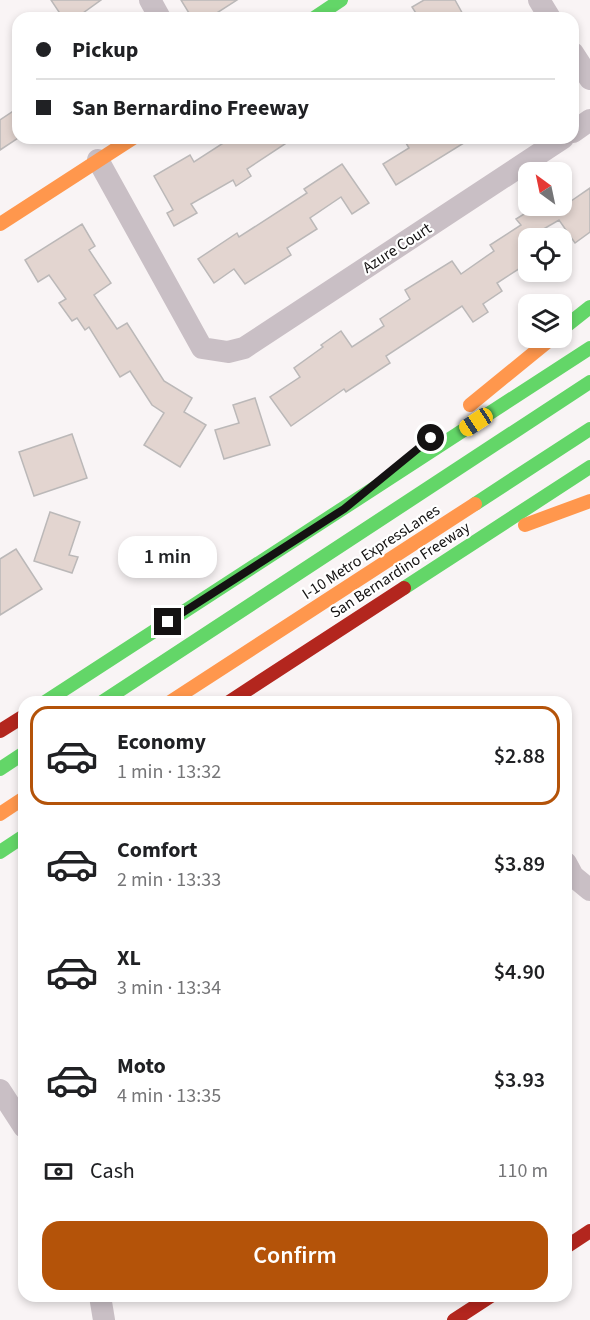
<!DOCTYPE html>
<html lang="en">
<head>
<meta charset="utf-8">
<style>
  body { margin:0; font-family:"Source Sans 3",sans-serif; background:#f6f6f6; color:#202124; height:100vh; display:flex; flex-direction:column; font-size:22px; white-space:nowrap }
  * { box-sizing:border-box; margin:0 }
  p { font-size:20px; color:#757577 }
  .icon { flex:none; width:33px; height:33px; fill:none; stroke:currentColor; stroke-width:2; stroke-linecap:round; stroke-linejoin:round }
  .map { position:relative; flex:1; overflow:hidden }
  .panel { position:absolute; left:18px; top:696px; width:554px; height:606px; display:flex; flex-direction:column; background:#fff; border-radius:18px; box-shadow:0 3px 9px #0003 }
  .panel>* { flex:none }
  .hud { position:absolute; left:12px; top:12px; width:567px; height:132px; border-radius:18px; box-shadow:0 3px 9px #0003; display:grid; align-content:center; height:132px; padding:0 24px; background:#fff }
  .needle { width:39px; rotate:327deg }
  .tools { position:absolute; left:518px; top:162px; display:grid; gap:12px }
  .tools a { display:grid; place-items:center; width:54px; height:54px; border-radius:12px; background:#fff; box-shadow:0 3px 9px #0003; font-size:30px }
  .end { position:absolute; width:27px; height:27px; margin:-14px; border:8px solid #141212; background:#fff; box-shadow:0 0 0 3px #fff }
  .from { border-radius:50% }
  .bubble { position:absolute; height:42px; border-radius:18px; background:#fff; box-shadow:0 3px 9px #0003; font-size:20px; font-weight:600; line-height:42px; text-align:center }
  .car { position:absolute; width:18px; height:36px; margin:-18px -9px; border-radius:8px; box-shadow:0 0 4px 2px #0007; background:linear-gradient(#f5c518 24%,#345 0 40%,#f5c518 0 76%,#345 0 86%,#f5c518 0) }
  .hud b { display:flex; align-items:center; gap:21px; height:57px; font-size:22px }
  .hud b+b { border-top:2px solid #e0e0e0 }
  .hud i { width:15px; height:15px; background:#202124 }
  ul { padding:10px 0 0; list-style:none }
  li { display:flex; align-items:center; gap:18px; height:99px; margin:0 12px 9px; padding:0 12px; border:3px solid transparent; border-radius:18px }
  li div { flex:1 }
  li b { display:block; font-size:22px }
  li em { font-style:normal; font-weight:600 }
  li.selected { border-color:#b45309 }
  li>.icon { width:54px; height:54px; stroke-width:1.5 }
  .pay { display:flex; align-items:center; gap:15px; height:66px; padding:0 24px; font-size:22px }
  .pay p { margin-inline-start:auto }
  .primary-button { display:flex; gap:12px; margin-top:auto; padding:12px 24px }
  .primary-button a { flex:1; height:69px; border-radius:18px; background:#b45309; color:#fff; font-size:24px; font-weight:600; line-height:69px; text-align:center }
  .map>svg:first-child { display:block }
  .building { fill:#e3d5d0; stroke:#bbb8b8; stroke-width:1.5 }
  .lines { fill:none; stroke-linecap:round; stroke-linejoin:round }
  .street { stroke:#c9bfc5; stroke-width:22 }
  .fast { stroke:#63d668; stroke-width:14 }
  .slow { stroke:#ff974d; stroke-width:14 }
  .jam { stroke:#b3261e; stroke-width:14 }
  .route { stroke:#141212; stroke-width:8 }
  .labels { text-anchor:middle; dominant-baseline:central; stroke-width:4.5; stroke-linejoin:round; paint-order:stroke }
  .street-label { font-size:16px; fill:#141212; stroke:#fff }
</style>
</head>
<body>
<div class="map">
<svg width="590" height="1320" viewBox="0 0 590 1320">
  <rect width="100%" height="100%" fill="#f9f4f5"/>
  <!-- building -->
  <g class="building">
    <polygon points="51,0 101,0 76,18 63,18"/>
    <polygon points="181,0 237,0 209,18 192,18"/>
    <polygon points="424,0 455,0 465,18 419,18 412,7"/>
    <polygon points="18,108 18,138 0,150 0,120"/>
    <polygon points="231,138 294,138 247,169 251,176 236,186 233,180 191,204 197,213 174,226 167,213 173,210 154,176 190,155 194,162"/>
    <polygon points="403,138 472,138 396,185 383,164 409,148"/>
    <polygon points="342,164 369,203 352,214 341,197 310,218 317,229 287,248 291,255 245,284 234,269 214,283 198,259 237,233 239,237 307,193 304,189"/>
    <polygon points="561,186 571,201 590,188 590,232 575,243 559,220 528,238 528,263 497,283 502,291 483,304 488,312 473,322 462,306 386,356 390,363 346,392 344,389 291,426 270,397 300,377 294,368 323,347 321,345 341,331 352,347 384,326 380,319 410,299 405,290 452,261 461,274 494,251 490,245 521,225 516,219 537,206 561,206"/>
    <polygon points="82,224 95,246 89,250 111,283 94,295 117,329 127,323 164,381 192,398 184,412 206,425 180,467 144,445 164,413 152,405 130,371 120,377 89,327 85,330 77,318 72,321 59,303 66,299 49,275 38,282 25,260"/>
    <polygon points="255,398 270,445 224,459 215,430 239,423 233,405"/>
    <polygon points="72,434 87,478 34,496 19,452"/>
    <polygon points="50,512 80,522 69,555 78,557 72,573 34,561"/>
    <polygon points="16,549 42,589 0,615 0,559"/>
  </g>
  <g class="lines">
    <!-- street -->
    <g class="street">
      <polyline points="150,0 160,18"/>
      <polyline points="539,0 550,18"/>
      <polyline points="573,53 590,79"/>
      <polyline points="573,132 590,120"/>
      <polyline points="98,160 202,348 228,352 244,348 563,138"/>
      <polyline points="566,863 573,876 590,890"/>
      <polyline points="0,1090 24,1127"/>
      <polyline points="100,1296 104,1320"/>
    </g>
    <!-- fast -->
    <g class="fast">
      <polyline points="314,18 341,0"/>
      <polyline points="561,330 590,307"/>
      <polyline points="475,504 590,429"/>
      <polyline points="404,588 590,467"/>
      <polyline points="45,702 590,348"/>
      <polyline points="102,702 590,382"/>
      <polyline points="0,769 24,753"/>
      <polyline points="0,852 24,836"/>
    </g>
    <!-- slow -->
    <g class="slow">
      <polyline points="0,224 133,138"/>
      <polyline points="470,405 552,338"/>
      <polyline points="525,525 590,501"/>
      <polyline points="170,702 475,504"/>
      <polyline points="0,814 24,798"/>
    </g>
    <!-- jam -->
    <g class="jam">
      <polyline points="229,702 404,588"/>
      <polyline points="0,731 24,716"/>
      <polyline points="566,1247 590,1231"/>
      <polyline points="454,1320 491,1296"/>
    </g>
  </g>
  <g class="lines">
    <!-- route -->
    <polyline class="route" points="168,622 344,509 431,438"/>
  </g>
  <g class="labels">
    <!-- street labels -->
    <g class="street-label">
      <text transform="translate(397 248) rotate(-33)">Azure Court</text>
      <text transform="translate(371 552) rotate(-33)">I-10 Metro ExpressLanes</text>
      <text transform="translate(400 570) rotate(-33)">San Bernardino Freeway</text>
    </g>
  </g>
</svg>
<div class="tools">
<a><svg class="needle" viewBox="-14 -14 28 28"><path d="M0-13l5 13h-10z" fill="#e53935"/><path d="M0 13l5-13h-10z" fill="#757577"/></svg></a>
<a><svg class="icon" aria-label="locate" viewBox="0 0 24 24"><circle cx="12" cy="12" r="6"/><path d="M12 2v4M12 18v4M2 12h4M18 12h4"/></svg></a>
<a><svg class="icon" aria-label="layers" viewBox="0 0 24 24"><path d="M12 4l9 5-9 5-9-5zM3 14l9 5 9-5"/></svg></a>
</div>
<i class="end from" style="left:431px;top:438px"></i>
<i class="end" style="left:168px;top:622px"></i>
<div class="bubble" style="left:118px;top:536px;width:99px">1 min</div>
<i class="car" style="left:476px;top:422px;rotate:237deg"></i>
<div class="hud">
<b><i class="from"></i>Pickup</b>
<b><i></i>San Bernardino Freeway</b>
</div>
<section class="panel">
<ul>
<li class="selected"><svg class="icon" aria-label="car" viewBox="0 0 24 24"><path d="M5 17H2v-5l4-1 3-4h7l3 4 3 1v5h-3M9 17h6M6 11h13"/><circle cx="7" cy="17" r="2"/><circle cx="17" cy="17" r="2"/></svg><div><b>Economy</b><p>1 min · 13:32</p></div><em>$2.88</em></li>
<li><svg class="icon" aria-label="car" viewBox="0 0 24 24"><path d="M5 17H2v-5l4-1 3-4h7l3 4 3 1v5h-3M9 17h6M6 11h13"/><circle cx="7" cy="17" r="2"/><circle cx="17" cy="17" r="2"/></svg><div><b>Comfort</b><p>2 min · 13:33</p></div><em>$3.89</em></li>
<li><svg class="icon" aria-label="car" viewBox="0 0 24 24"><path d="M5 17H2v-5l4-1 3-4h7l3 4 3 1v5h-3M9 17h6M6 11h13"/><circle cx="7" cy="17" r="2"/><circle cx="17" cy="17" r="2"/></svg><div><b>XL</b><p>3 min · 13:34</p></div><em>$4.90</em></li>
<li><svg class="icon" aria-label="car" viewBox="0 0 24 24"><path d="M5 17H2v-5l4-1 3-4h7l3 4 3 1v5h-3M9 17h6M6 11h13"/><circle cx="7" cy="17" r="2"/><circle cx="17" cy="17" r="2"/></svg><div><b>Moto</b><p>4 min · 13:35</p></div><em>$3.93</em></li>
</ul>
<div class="pay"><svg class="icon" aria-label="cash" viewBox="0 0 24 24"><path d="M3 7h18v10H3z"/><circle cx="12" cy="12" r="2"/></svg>Cash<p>110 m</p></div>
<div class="primary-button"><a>Confirm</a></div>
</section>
</div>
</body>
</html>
